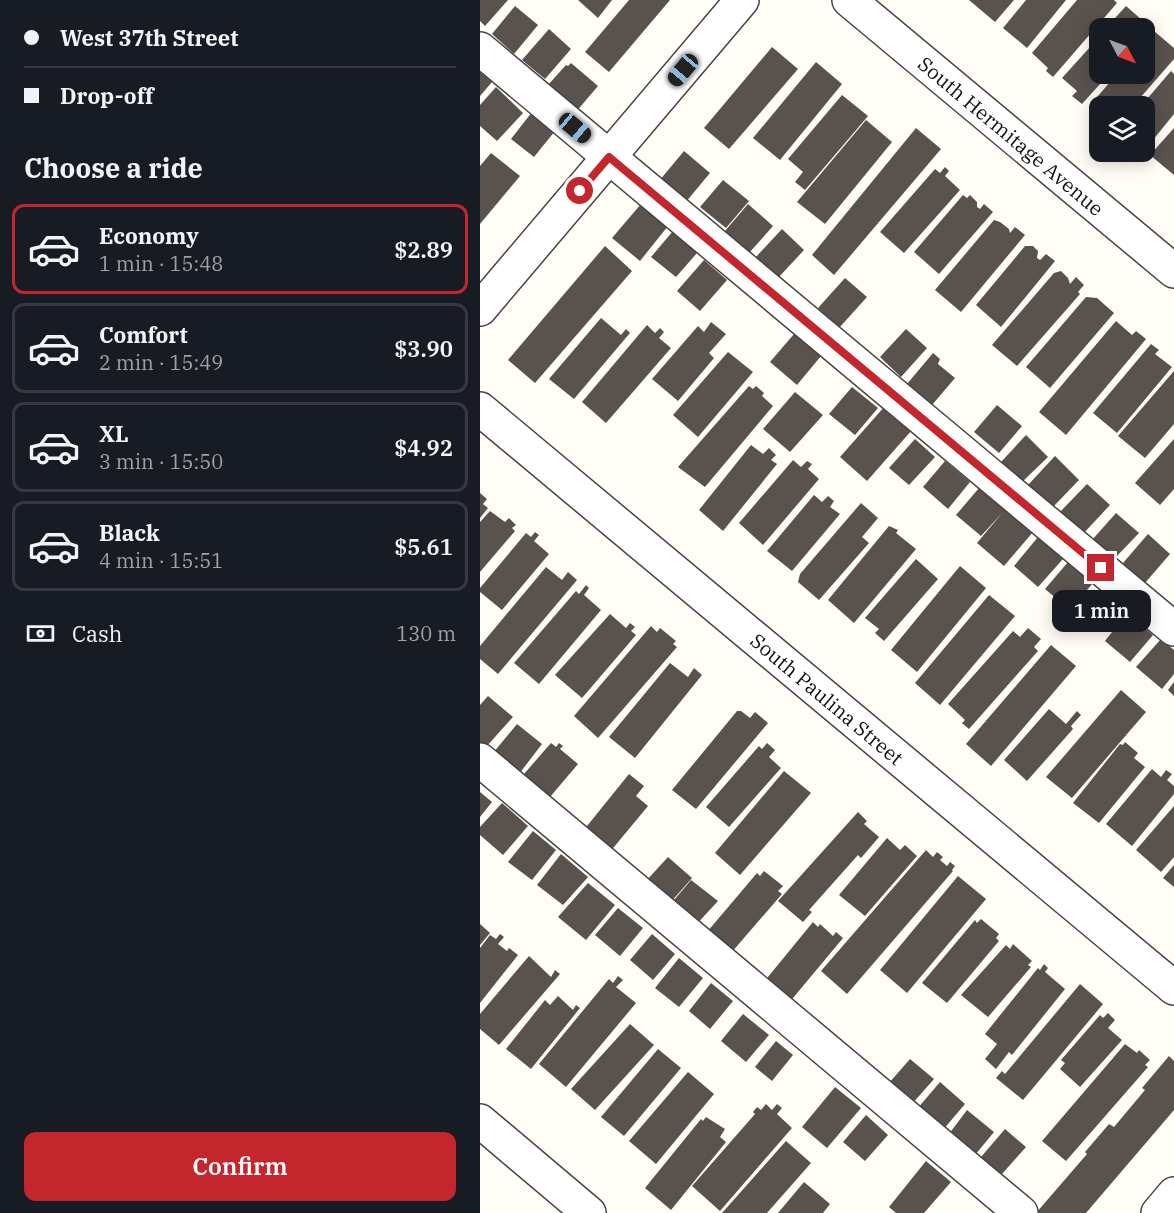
<!DOCTYPE html>
<html lang="en">
<head>
<meta charset="utf-8">
<style>
  body { margin:0; font-family:"IBM Plex Serif",serif; background:#242831; color:#f1f3f6; height:100vh; display:flex; flex-direction:column; font-size:22px; white-space:nowrap }
  * { box-sizing:border-box; margin:0 }
  p { font-size:20px; color:#9ea1a6 }
  .icon { flex:none; width:33px; height:33px; fill:none; stroke:currentColor; stroke-width:2; stroke-linecap:round; stroke-linejoin:round }
  .map { position:relative; flex:1; overflow:hidden }
  .drawer { display:flex; flex-direction:column; background:#171b24; width:480px }
  .drawer>* { flex:none }
  .top-card { display:grid; align-content:center; height:132px; padding:0 24px; background:#171b24 }
  .needle { width:39px; rotate:131deg }
  .tools { position:absolute; left:609px; top:18px; display:grid; gap:12px }
  .tools a { display:grid; place-items:center; width:66px; height:66px; border-radius:12px; background:#171b24; box-shadow:0 3px 15px #0003; font-size:30px }
  .end { position:absolute; width:27px; height:27px; margin:-14px; border:8px solid #c4262e; background:#fff; box-shadow:0 0 0 3px #fff }
  .from { border-radius:50% }
  .bubble { position:absolute; height:42px; border-radius:12px; background:#171b24; box-shadow:0 3px 15px #0003; font-size:20px; font-weight:600; line-height:42px; text-align:center }
  .car { position:absolute; width:18px; height:36px; margin:-18px -9px; border-radius:8px; box-shadow:0 0 4px 2px #0007; background:linear-gradient(#222 24%,#8ab4d8 0 40%,#222 0 76%,#8ab4d8 0 86%,#222 0) }
  .top-card b { display:flex; align-items:center; gap:21px; height:57px; font-size:22px }
  .top-card b+b { border-top:2px solid #363941 }
  .top-card i { width:15px; height:15px; background:#f1f3f6 }
  ul { padding:0; list-style:none }
  li { display:flex; align-items:center; gap:18px; height:90px; margin:0 12px 9px; padding:0 12px; border:3px solid #363941; border-radius:12px }
  li div { flex:1 }
  li b { display:block; font-size:22px }
  li em { font-style:normal; font-weight:600 }
  li.active { border-color:#c4262e }
  li>.icon { width:54px; height:54px; stroke-width:1.5 }
  h2 { padding:0 24px; font-size:27px; line-height:72px }
  .pay { display:flex; align-items:center; gap:15px; height:66px; padding:0 24px; font-size:22px }
  .pay p { margin-inline-start:auto }
  .primary-button { display:flex; gap:12px; margin-top:auto; padding:12px 24px }
  .primary-button a { flex:1; height:69px; border-radius:12px; background:#c4262e; color:#fff; font-size:24px; font-weight:600; line-height:69px; text-align:center }
  main { display:flex; flex:1; min-height:0 }
  .map>svg:first-child { display:block }
  .building { fill:#5a524d }
  .lines { fill:none; stroke-linecap:round; stroke-linejoin:round }
  .minor-casing { stroke:#444; stroke-width:36 }
  .minor { stroke:#fff; stroke-width:33 }
  .route { stroke:#c4262e; stroke-width:8 }
  .labels { text-anchor:middle; dominant-baseline:central; stroke-width:6; stroke-linejoin:round; paint-order:stroke }
  .street-label { font-size:20px; fill:#111; stroke:#fff }
</style>
</head>
<body>
<main>
<section class="drawer">
<div class="top-card">
<b><i class="from"></i>West 37th Street</b>
<b><i></i>Drop-off</b>
</div>
<h2>Choose a ride</h2>
<ul>
<li class="active"><svg class="icon" aria-label="car" viewBox="0 0 24 24"><path d="M5 17H2v-5l4-1 3-4h7l3 4 3 1v5h-3M9 17h6M6 11h13"/><circle cx="7" cy="17" r="2"/><circle cx="17" cy="17" r="2"/></svg><div><b>Economy</b><p>1 min · 15:48</p></div><em>$2.89</em></li>
<li><svg class="icon" aria-label="car" viewBox="0 0 24 24"><path d="M5 17H2v-5l4-1 3-4h7l3 4 3 1v5h-3M9 17h6M6 11h13"/><circle cx="7" cy="17" r="2"/><circle cx="17" cy="17" r="2"/></svg><div><b>Comfort</b><p>2 min · 15:49</p></div><em>$3.90</em></li>
<li><svg class="icon" aria-label="car" viewBox="0 0 24 24"><path d="M5 17H2v-5l4-1 3-4h7l3 4 3 1v5h-3M9 17h6M6 11h13"/><circle cx="7" cy="17" r="2"/><circle cx="17" cy="17" r="2"/></svg><div><b>XL</b><p>3 min · 15:50</p></div><em>$4.92</em></li>
<li><svg class="icon" aria-label="car" viewBox="0 0 24 24"><path d="M5 17H2v-5l4-1 3-4h7l3 4 3 1v5h-3M9 17h6M6 11h13"/><circle cx="7" cy="17" r="2"/><circle cx="17" cy="17" r="2"/></svg><div><b>Black</b><p>4 min · 15:51</p></div><em>$5.61</em></li>
</ul>
<div class="pay"><svg class="icon" aria-label="cash" viewBox="0 0 24 24"><path d="M3 7h18v10H3z"/><circle cx="12" cy="12" r="2"/></svg>Cash<p>130 m</p></div>
<div class="primary-button"><a>Confirm</a></div>
</section>
<div class="map">
<svg width="694" height="1213" viewBox="0 0 694 1213">
  <rect width="100%" height="100%" fill="#fffdf5"/>
  <!-- building -->
  <g class="building">
    <polygon points="0,0 28,0 5,26 0,21"/>
    <polygon points="98,0 132,0 118,18"/>
    <polygon points="149,0 190,0 129,72 105,52"/>
    <polygon points="489,0 534,0 515,22"/>
    <polygon points="546,0 586,0 547,48 523,28"/>
    <polygon points="597,0 634,0 637,3 573,77 566,71 568,68 552,53"/>
    <polygon points="35,6 58,25 34,54 12,34"/>
    <polygon points="646,6 670,27 664,33 664,28 626,28"/>
    <polygon points="69,29 91,49 65,79 42,60"/>
    <polygon points="674,31 694,48 694,59 653,106 620,106 620,111 611,104 637,74 664,74 664,42"/>
    <polygon points="620,36 620,74 629,74 602,104 592,96 597,91 582,78"/>
    <polygon points="292,47 318,69 249,149 224,128"/>
    <polygon points="336,62 362,84 300,160 273,138"/>
    <polygon points="91,63 118,86 95,113 68,85 86,65 88,66"/>
    <polygon points="691,71 694,74 694,114 668,146 664,144 664,106 661,106"/>
    <polygon points="0,72 12,82 0,96"/>
    <polygon points="16,87 43,113 17,141 0,126 0,105"/>
    <polygon points="362,95 388,116 325,190 315,182 323,172 308,159"/>
    <polygon points="52,112 75,131 54,157 31,139"/>
    <polygon points="386,120 412,142 345,224 317,202"/>
    <polygon points="436,128 461,149 354,275 332,255"/>
    <polygon points="694,128 694,175 670,155"/>
    <polygon points="204,151 230,173 205,203 179,181"/>
    <polygon points="11,153 40,176 0,224 0,166"/>
    <polygon points="465,167 469,171 465,176 480,190 424,253 400,232 455,169 460,173"/>
    <polygon points="243,180 269,201 246,228 220,207"/>
    <polygon points="483,195 487,198 490,195 497,202 497,207 500,209 504,204 513,212 459,274 434,252"/>
    <polygon points="161,204 188,226 160,261 132,238"/>
    <polygon points="268,204 293,226 269,253 245,231"/>
    <polygon points="514,220 520,222 529,229 530,233 535,227 545,235 481,312 455,290"/>
    <polygon points="302,229 324,250 298,278 275,258"/>
    <polygon points="193,231 217,253 196,277 171,257"/>
    <polygon points="125,246 152,271 55,383 28,360"/>
    <polygon points="545,246 553,246 558,251 557,258 560,260 566,254 575,261 521,327 496,305"/>
    <polygon points="224,260 247,280 220,311 197,291"/>
    <polygon points="581,271 588,278 590,284 596,277 604,285 598,292 600,294 537,366 512,345 574,273"/>
    <polygon points="365,278 387,297 359,328 338,308"/>
    <polygon points="606,297 617,298 634,313 570,388 546,367"/>
    <polygon points="121,318 141,335 146,329 150,333 94,399 69,379"/>
    <polygon points="636,321 652,335 656,331 666,339 586,435 559,412"/>
    <polygon points="231,322 246,334 229,353 234,358 198,401 172,379 218,326 224,332"/>
    <polygon points="167,325 175,333 180,328 184,332 179,338 191,348 126,423 102,402"/>
    <polygon points="426,329 447,348 421,377 400,357"/>
    <polygon points="314,334 341,356 317,385 290,362"/>
    <polygon points="671,344 679,350 675,354 692,367 637,433 613,413"/>
    <polygon points="248,352 273,372 218,437 193,415"/>
    <polygon points="453,353 460,359 458,364 475,378 452,405 427,384"/>
    <polygon points="694,371 694,424 665,458 638,436"/>
    <polygon points="269,386 273,389 276,386 284,393 282,396 293,406 225,487 198,467"/>
    <polygon points="372,387 398,408 375,435 349,414"/>
    <polygon points="315,392 343,415 310,452 283,429"/>
    <polygon points="517,405 542,426 519,453 494,432"/>
    <polygon points="405,406 432,430 387,481 360,457"/>
    <polygon points="546,435 568,457 542,482 521,462"/>
    <polygon points="435,439 455,457 429,485 409,468"/>
    <polygon points="694,439 694,489 680,505 655,483"/>
    <polygon points="271,445 283,454 289,448 296,455 291,460 297,464 243,531 219,510"/>
    <polygon points="575,456 599,480 573,507 548,485"/>
    <polygon points="313,460 321,467 327,461 332,464 328,469 339,479 283,545 259,523"/>
    <polygon points="465,461 490,482 468,509 443,487"/>
    <polygon points="607,484 630,505 602,535 579,513"/>
    <polygon points="499,488 553,532 524,566 497,543 522,513 501,536 476,515"/>
    <polygon points="0,493 7,499 3,504 8,508 0,518"/>
    <polygon points="334,495 342,502 348,496 354,501 350,507 360,514 312,571 287,551"/>
    <polygon points="381,503 398,518 382,537 389,543 339,600 318,582 320,574"/>
    <polygon points="10,511 25,522 29,518 36,525 32,528 35,531 0,572 0,522"/>
    <polygon points="636,513 659,533 634,559 612,540"/>
    <polygon points="409,526 418,530 416,533 436,549 374,623 348,600"/>
    <polygon points="55,532 59,535 54,541 69,554 22,610 0,592 0,588 46,533 51,537"/>
    <polygon points="668,534 690,554 665,583 643,563"/>
    <polygon points="558,537 583,559 558,587 534,566"/>
    <polygon points="436,559 458,579 404,641 395,633 399,629 385,618"/>
    <polygon points="588,562 613,583 590,610 565,589"/>
    <polygon points="480,566 506,588 437,672 411,650"/>
    <polygon points="66,567 82,580 88,572 97,580 18,674 0,659 0,646"/>
    <polygon points="106,585 109,588 104,595 121,610 59,684 34,663 96,591 99,594"/>
    <polygon points="509,595 535,616 460,705 435,683"/>
    <polygon points="647,613 673,635 650,662 625,641"/>
    <polygon points="130,614 146,628 150,623 155,627 151,631 156,635 102,698 75,675"/>
    <polygon points="171,626 177,632 180,628 196,641 193,644 197,647 118,738 94,716"/>
    <polygon points="548,628 561,639 554,647 558,651 489,729 482,723 485,720 468,704 533,631 540,637"/>
    <polygon points="681,639 694,650 694,674 682,689 656,667"/>
    <polygon points="571,645 596,666 511,766 486,744"/>
    <polygon points="190,663 208,677 214,668 222,675 155,758 129,737"/>
    <polygon points="694,682 694,696 688,690"/>
    <polygon points="641,690 666,712 592,798 566,777"/>
    <polygon points="8,696 33,717 6,747 0,742 0,705"/>
    <polygon points="569,709 586,724 597,711 601,715 591,726 593,729 547,781 524,760"/>
    <polygon points="257,711 261,711 270,718 275,712 288,723 216,809 192,790"/>
    <polygon points="37,724 62,744 39,774 13,753"/>
    <polygon points="645,742 658,753 654,758 665,767 619,823 593,803 640,744 643,745"/>
    <polygon points="71,743 76,747 79,743 83,746 80,749 98,764 70,797 44,774"/>
    <polygon points="287,743 295,750 289,757 301,768 249,827 226,807 279,746 282,749"/>
    <polygon points="672,769 681,777 686,770 692,774 687,780 694,786 694,794 652,846 626,824"/>
    <polygon points="304,771 331,793 260,875 235,853"/>
    <polygon points="149,774 164,786 156,796 168,806 129,853 103,831"/>
    <polygon points="0,792 12,802 0,817"/>
    <polygon points="22,803 48,826 23,855 0,835 0,827"/>
    <polygon points="694,806 694,857 681,872 656,850"/>
    <polygon points="378,812 387,821 384,824 399,837 381,858 378,855 329,910 332,912 323,922 298,901"/>
    <polygon points="53,831 76,850 52,880 28,862"/>
    <polygon points="407,838 420,850 425,845 437,856 385,916 359,895"/>
    <polygon points="446,850 453,857 457,852 463,857 460,860 467,866 470,862 475,866 472,870 473,871 367,994 341,971"/>
    <polygon points="81,854 108,877 83,905 57,885"/>
    <polygon points="188,857 212,878 190,903 166,881"/>
    <polygon points="694,865 694,887 683,878"/>
    <polygon points="284,871 303,886 298,891 302,894 251,953 227,932 277,873 280,876"/>
    <polygon points="478,876 506,899 427,993 400,970"/>
    <polygon points="211,880 238,901 214,927 189,906"/>
    <polygon points="108,883 135,905 106,940 78,917"/>
    <polygon points="138,908 163,928 140,956 115,935"/>
    <polygon points="501,919 519,934 516,938 519,941 467,1003 442,983 495,920 497,923"/>
    <polygon points="333,922 338,927 340,924 353,936 356,932 363,938 308,1004 283,983"/>
    <polygon points="0,924 10,933 0,945"/>
    <polygon points="20,934 24,937 18,944 27,951 29,948 38,955 0,1003 0,948 10,935 16,939"/>
    <polygon points="172,934 195,954 173,980 150,960"/>
    <polygon points="533,944 552,961 548,965 551,967 508,1017 481,995 526,945 530,949"/>
    <polygon points="49,956 71,977 75,970 80,974 19,1045 0,1029 0,1014"/>
    <polygon points="199,958 223,978 199,1007 175,988"/>
    <polygon points="564,964 568,968 565,972 585,989 532,1055 529,1052 516,1069 505,1059 517,1044 505,1034 558,968 560,970"/>
    <polygon points="138,976 143,980 136,987 156,1003 86,1087 59,1064 129,979 133,983"/>
    <polygon points="231,983 253,1001 230,1029 209,1011"/>
    <polygon points="600,984 623,1004 543,1100 516,1078 522,1071 525,1074"/>
    <polygon points="78,996 93,1010 96,1005 100,1008 51,1069 26,1049 65,1000 70,1005"/>
    <polygon points="628,1013 635,1020 628,1028 642,1040 600,1087 580,1069 585,1063 581,1060 620,1015 623,1018"/>
    <polygon points="263,1014 289,1035 266,1062 241,1041"/>
    <polygon points="150,1024 174,1045 115,1110 91,1089"/>
    <polygon points="296,1041 313,1055 292,1081 275,1067"/>
    <polygon points="645,1044 657,1053 659,1050 670,1060 665,1065 668,1067 586,1161 562,1141"/>
    <polygon points="178,1049 201,1068 144,1136 121,1117"/>
    <polygon points="689,1056 694,1061 694,1110 606,1213 556,1213 607,1154 605,1152 629,1124 634,1127 665,1090 662,1088"/>
    <polygon points="430,1059 454,1079 432,1104 409,1083"/>
    <polygon points="208,1072 234,1094 176,1164 149,1141"/>
    <polygon points="460,1082 485,1104 462,1131 437,1109"/>
    <polygon points="355,1087 381,1108 347,1148 322,1127"/>
    <polygon points="286,1104 292,1110 297,1104 302,1108 297,1114 312,1128 240,1211 212,1186 275,1114 273,1112 277,1107 281,1110"/>
    <polygon points="487,1110 514,1132 495,1155 469,1134"/>
    <polygon points="386,1115 408,1135 385,1161 363,1142"/>
    <polygon points="226,1117 245,1129 240,1137 246,1142 191,1210 165,1188 221,1119 223,1121"/>
    <polygon points="525,1129 546,1147 521,1175 501,1157"/>
    <polygon points="306,1141 331,1163 287,1213 242,1213"/>
    <polygon points="446,1161 471,1182 444,1213 416,1213 409,1207"/>
    <polygon points="324,1182 350,1204 343,1213 298,1213"/>
  </g>
  <g class="lines">
    <defs>
      <g id="minor">
        <polyline points="369,0 694,271"/>
        <polyline points="0,49 694,629"/>
        <polyline points="0,309 262,0"/>
        <polyline points="0,409 694,988"/>
        <polyline points="0,760 541,1213"/>
        <polyline points="0,1121 109,1213"/>
        <polyline points="678,1213 694,1194"/>
      </g>
    </defs>
    <!-- minor casing -->
    <use href="#minor" class="minor-casing"/>
    <!-- minor -->
    <use href="#minor" class="minor"/>
  </g>
  <g class="lines">
    <!-- route -->
    <polyline class="route" points="100,191 129,157 621,568"/>
  </g>
  <g class="labels">
    <!-- street labels -->
    <g class="street-label">
      <text transform="translate(531 136) rotate(40)">South Hermitage Avenue</text>
      <text transform="translate(347 699) rotate(40)">South Paulina Street</text>
    </g>
  </g>
</svg>
<div class="tools">
<a><svg class="needle" viewBox="-14 -14 28 28"><path d="M0-13l5 13h-10z" fill="#e53935"/><path d="M0 13l5-13h-10z" fill="#9ea1a6"/></svg></a>
<a><svg class="icon" aria-label="layers" viewBox="0 0 24 24"><path d="M12 4l9 5-9 5-9-5zM3 14l9 5 9-5"/></svg></a>
</div>
<i class="end from" style="left:100px;top:191px"></i>
<i class="end" style="left:621px;top:568px"></i>
<div class="bubble" style="left:572px;top:590px;width:99px">1 min</div>
<i class="car" style="left:203px;top:70px;rotate:220deg"></i>
<i class="car" style="left:95px;top:128px;rotate:130deg"></i>
</div>
</main>
</body>
</html>
